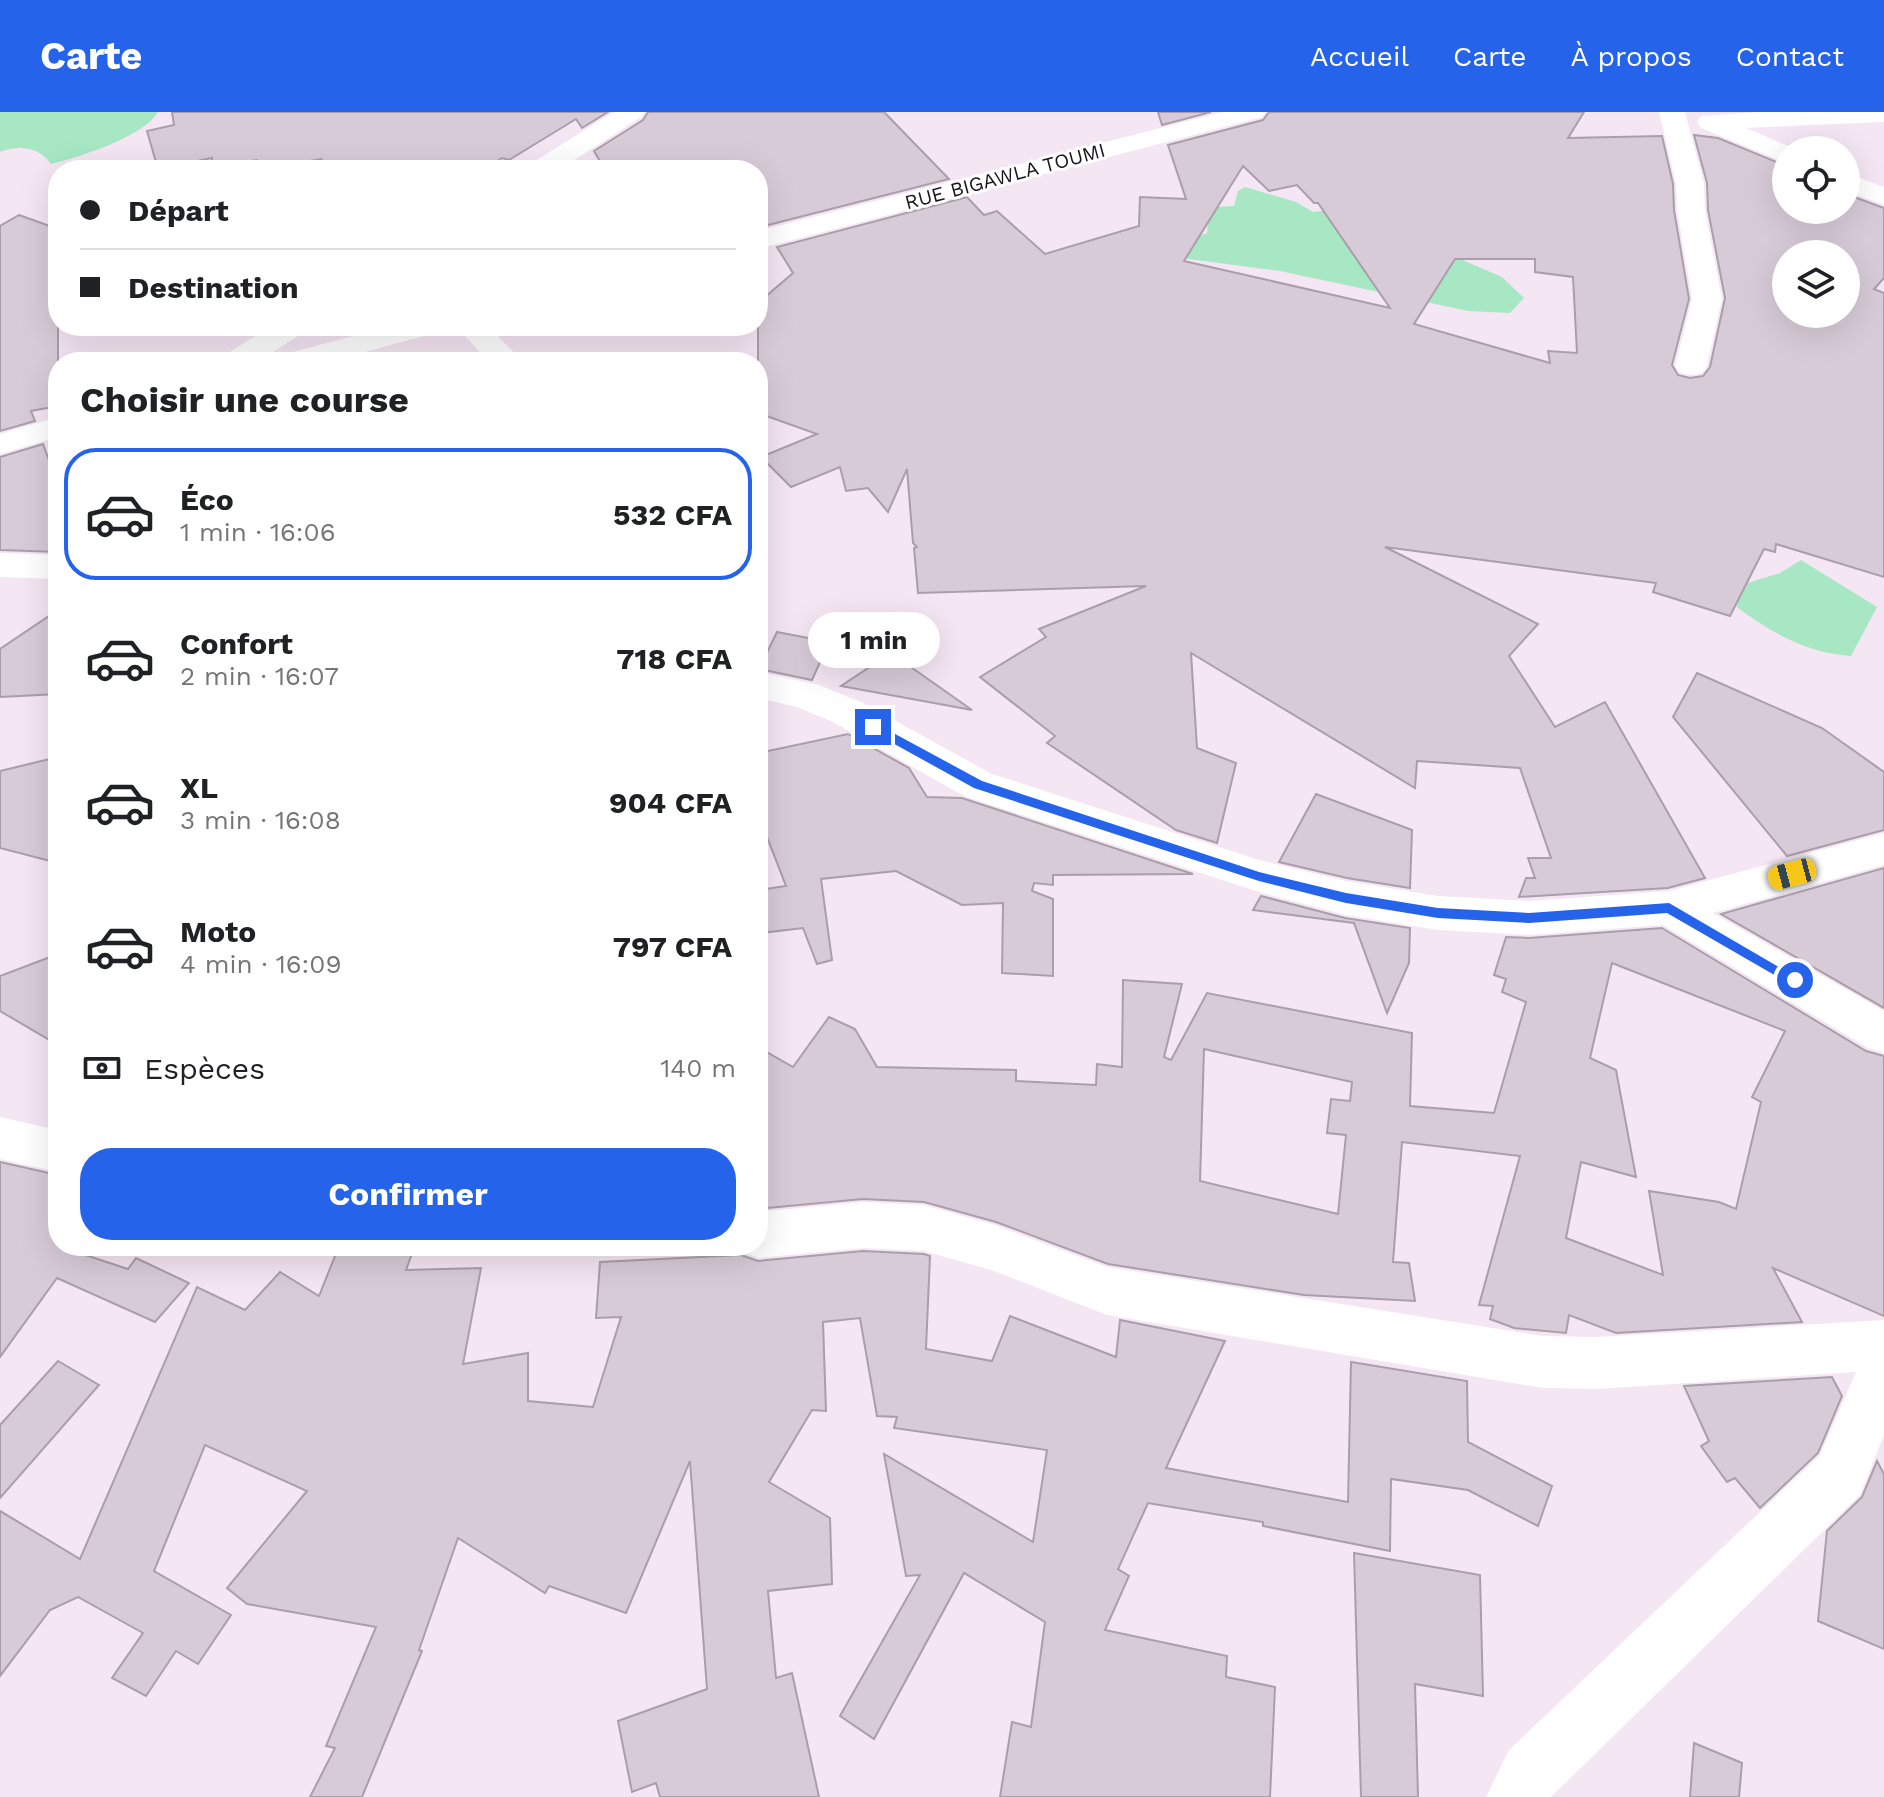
<!DOCTYPE html>
<html lang="fr">
<head>
<meta charset="utf-8">
<style>
  body { margin:0; font-family:"Work Sans",sans-serif; background:#f2f2f2; color:#202124; height:100vh; display:flex; flex-direction:column; font-size:30px; white-space:nowrap }
  * { box-sizing:border-box; margin:0 }
  p { font-size:26px; color:#757577 }
  .icon { flex:none; width:44px; height:44px; fill:none; stroke:currentColor; stroke-width:2; stroke-linecap:round; stroke-linejoin:round }
  .map { position:relative; flex:1; overflow:hidden }
  .panel { position:absolute; left:48px; top:240px; width:720px; height:904px; display:flex; flex-direction:column; background:#fff; border-radius:32px; box-shadow:0 8px 32px #0002 }
  .panel>* { flex:none }
  .hud { position:absolute; left:48px; top:48px; width:720px; height:176px; border-radius:32px; box-shadow:0 8px 32px #0002; display:grid; align-content:center; height:176px; padding:0 32px; background:#fff }
  .buttons { position:absolute; left:1772px; top:24px; display:grid; gap:16px }
  .buttons a { display:grid; place-items:center; width:88px; height:88px; border-radius:50%; background:#fff; box-shadow:0 8px 32px #0002; font-size:40px }
  .end { position:absolute; width:36px; height:36px; margin:-18px; border:10px solid #2563eb; background:#fff; box-shadow:0 0 0 4px #fff }
  .from { border-radius:50% }
  .bubble { position:absolute; height:56px; border-radius:28px; background:#fff; box-shadow:0 8px 32px #0002; font-size:26px; font-weight:700; line-height:56px; text-align:center }
  .car { position:absolute; width:24px; height:48px; margin:-24px -12px; border-radius:10px; box-shadow:0 0 6px 2px #0007; background:linear-gradient(#f5c518 24%,#345 0 40%,#f5c518 0 76%,#345 0 86%,#f5c518 0) }
  .hud b { display:flex; align-items:center; gap:28px; height:76px; font-size:30px }
  .hud b+b { border-top:2px solid #e0e0e0 }
  .hud i { width:20px; height:20px; background:#202124 }
  ul { padding:0; list-style:none }
  li { display:flex; align-items:center; gap:24px; height:132px; margin:0 16px 12px; padding:0 16px; border:4px solid transparent; border-radius:32px }
  li div { flex:1 }
  li b { display:block; font-size:30px }
  li em { font-style:normal; font-weight:700 }
  li.selected { border-color:#2563eb }
  li>.icon { width:72px; height:72px; stroke-width:1.5 }
  h2 { padding:0 32px; font-size:36px; line-height:96px }
  .pay { display:flex; align-items:center; gap:20px; height:88px; padding:0 32px; font-size:30px }
  .pay p { margin-inline-start:auto }
  .button { display:flex; gap:16px; margin-top:auto; padding:16px 32px }
  .button a { flex:1; height:92px; border-radius:32px; background:#2563eb; color:#fff; font-size:32px; font-weight:700; line-height:92px; text-align:center }
  header { display:flex; align-items:center; gap:48px; box-sizing:border-box; height:112px; padding:0 40px; background:#2563eb; color:#fff }
  header strong { font-size:38px }
  nav { display:flex; gap:44px; margin-inline-start:auto; font-size:28px }
  .map>svg:first-child { display:block }
  .green { fill:#a7e7c4 }
  .building { fill:#d8cbd8; stroke:#ab9eab; stroke-width:2; fill-rule:evenodd }
  .lines { fill:none; stroke-linecap:round; stroke-linejoin:round }
  .minor { fill:#fff; fill-rule:evenodd }
  .route { fill:#2563eb }
  .labels { text-anchor:middle; dominant-baseline:central; stroke-width:6; stroke-linejoin:round; paint-order:stroke }
  .far-street-label { font-size:20px; fill:#191419; stroke:#fff }
</style>
</head>
<body>
<header>
<strong>Carte</strong>
<nav><a>Accueil</a><a>Carte</a><a>À propos</a><a>Contact</a></nav>
</header>
<div class="map">
<svg width="1884" height="1685" viewBox="0 0 1884 1685">
  <rect width="100%" height="100%" fill="#f4e6f3"/>
  <!-- green -->
  <g class="green">
    <path d="M0 0H158C143 25 80 45 51 52 39 34 18 33 0 40Z"/>
    <polygon points="1245,75 1296,90 1313,100 1344,97 1502,165 1524,186 1510,201 1468,199 1280,159 1151,142 1207,121 1209,103 1215,95 1234,94 1238,79"/>
    <path d="M1801 448 1877 495 1851 544C1807 541 1771 521 1737 495L1741 473 1780 461Z"/>
  </g>
  <!-- building -->
  <g class="building">
    <polygon points="172,0 608,0 582,16 576,7 509,48 502,46 483,58 331,58 321,47 265,57 257,48 212,55 212,46 158,57 147,19 174,13"/>
    <polygon points="648,0 884,0 949,67 764,114 758,104 758,58 605,58 594,39 643,8"/>
    <polygon points="1158,0 1211,0 1162,13"/>
    <path d="M1269 0H1584L1568 26 1662 24 1673 72 1674 98 1689 187 1672 253 1678 263 1690 266 1703 264 1710 255 1725 186 1708 98 1707 71 1694 23 1718 26 1786 54V98H1846V82L1884 96V166L1874 177 1884 181V465L1776 432 1775 440 1764 437 1730 504 1653 480 1656 471 1385 435 1538 512 1509 544 1555 615 1605 590 1705 766 1668 776 1519 785 1526 766H1535L1528 746H1551L1520 656 1417 649 1415 676 1191 541 1197 636 1236 651 1217 731 1176 718 1047 631 1055 624 980 565 1046 525 1039 517 1146 474 918 481 914 436 917 435 913 431 907 357 888 400 868 376 846 379 840 355 791 375 761 345 817 322 758 301V191L793 161 777 135 967 85 984 103 997 99 1045 142 1139 114 1140 85 1186 87 1168 33 1263 8ZM1243 54 1269 79 1297 73 1314 91H1318L1390 196 1184 149ZM1786 142H1846V202H1786ZM1455 147H1535V160L1573 165 1577 241 1548 239 1550 251 1414 212Z"/>
    <polygon points="19,103 58,117 58,294 31,299 35,309 0,319 0,114"/>
    <polygon points="43,332 58,373 58,440 0,438 0,345"/>
    <polygon points="58,498 58,582 0,585 0,537"/>
    <polygon points="777,520 829,530 812,568 759,557"/>
    <polygon points="891,541 972,598 841,574"/>
    <polygon points="1697,561 1822,616 1884,660 1884,718 1787,744 1673,605"/>
    <polygon points="848,622 909,656 927,685 962,686 1193,762 1053,763 1053,773 1034,771 1032,779 1053,787 1053,864 1002,861 1003,791 962,793 896,759 821,767 832,848 817,852 803,816 761,821 758,778 786,774 758,702 758,641"/>
    <polygon points="58,645 58,751 0,736 0,659"/>
    <polygon points="1316,682 1412,718 1410,776 1347,766 1279,750"/>
    <polygon points="1884,756 1884,896 1721,802"/>
    <polygon points="1261,784 1345,806 1410,816 1409,851 1387,901 1354,811 1253,798"/>
    <path d="M1662 816 1866 939 1884 944V1204L1773 1156 1802 1210 1616 1221 1569 1203 1566 1221 1514 1216 1490 1207 1493 1194 1479 1193 1520 1044 1402 1030 1393 1150 1409 1151 1415 1189 1304 1183 1108 1152 996 1110 924 1090 863 1087 758 1097V935L793 955 829 905 855 917 877 955 1016 958V969L1096 973 1097 952 1122 955 1123 868 1182 872 1164 945 1171 948 1207 881 1412 921 1410 994 1494 1001 1526 890 1502 880 1506 867 1494 863 1506 825 1529 826ZM1612 851 1785 919 1752 985 1761 990 1736 1097 1719 1090 1649 1079 1663 1163 1566 1126 1581 1050 1636 1065 1616 958 1590 946ZM1204 937 1352 970 1350 989 1331 987 1327 1021 1346 1023 1338 1102 1200 1069Z"/>
    <polygon points="58,842 58,933 0,899 0,864"/>
    <polygon points="0,1050 58,1063 58,1134 128,1157 136,1146 189,1171 155,1210 57,1166 0,1245"/>
    <polygon points="339,1134 413,1139 406,1158 481,1156 463,1252 528,1241 528,1289 593,1295 621,1205 596,1206 600,1150 741,1143 758,1149 863,1139 924,1142 930,1144 926,1237 992,1249 1010,1204 1116,1245 1120,1208 1225,1229 1166,1356 1348,1390 1351,1250 1467,1269 1468,1330 1552,1374 1538,1414 1468,1378 1391,1367 1390,1439 1263,1414 1263,1410 1148,1391 1118,1457 1129,1464 1105,1518 1227,1544 1226,1565 1275,1575 1270,1685 1000,1685 1012,1610 1031,1615 1045,1510 964,1461 874,1627 840,1604 920,1463 906,1464 884,1342 1033,1430 1047,1338 894,1316 897,1305 877,1304 860,1206 823,1210 826,1299 812,1298 769,1370 830,1406 832,1472 768,1479 776,1566 792,1561 819,1685 660,1685 656,1671 632,1680 618,1609 707,1577 690,1349 626,1501 549,1474 545,1481 458,1426 419,1538 422,1539 362,1685 310,1685 335,1636 326,1634 376,1515 247,1492 227,1476 307,1379 205,1333 154,1459 231,1503 198,1552 176,1539 146,1584 112,1566 143,1521 78,1485 50,1498 0,1564 0,1399 80,1447 197,1175 245,1198 280,1160 319,1184"/>
    <polygon points="58,1249 99,1273 0,1386 0,1313"/>
    <polygon points="1832,1265 1842,1284 1818,1341 1760,1396 1735,1366 1727,1370 1701,1334 1709,1329 1684,1274"/>
    <polygon points="1877,1349 1884,1362 1884,1537 1818,1509 1827,1419 1862,1385"/>
    <polygon points="1354,1441 1480,1463 1483,1584 1415,1572 1418,1685 1361,1685"/>
    <polygon points="1694,1631 1742,1651 1739,1685 1690,1685"/>
  </g>
  <g class="lines">
    <!-- minor -->
    <g class="minor">
      <polygon points="614,0 645,0 641,5 559,58 526,58 530,52"/>
      <polygon points="1223,0 1266,0 1262,5 758,137 758,119"/>
      <polygon points="1659,0 1685,0 1704,72 1705,98 1722,187 1707,254 1702,261 1691,263 1680,261 1675,254 1692,187 1677,98 1676,72"/>
      <polygon points="1758,0 1884,0 1884,10 1746,16 1795,37 1786,38 1786,51 1701,16 1697,10 1701,4"/>
      <polygon points="1846,61 1884,75 1884,93 1846,79"/>
      <polygon points="272,214 308,214 304,220 257,250 220,250 225,243"/>
      <polygon points="392,214 442,214 438,220 328,250 276,250 281,243"/>
      <polygon points="456,214 488,214 523,250 489,250"/>
      <polygon points="58,305 58,325 0,342 0,322"/>
      <polygon points="0,441 58,443 58,467 0,465"/>
      <polygon points="758,560 819,573 861,590 992,662 1259,748 1346,769 1438,784 1529,789 1669,779 1884,721 1884,753 1713,801 1884,899 1884,941 1868,936 1663,813 1529,823 1438,818 1346,803 1259,780 964,684 833,610 797,595 758,586"/>
      <polygon points="0,1005 58,1018 58,1060 0,1047"/>
      <polygon points="863,1090 924,1093 995,1113 1107,1155 1543,1224 1597,1225 1884,1208 1884,1323 1860,1383 1551,1685 1486,1685 1509,1638 1820,1343 1856,1260 1597,1277 1543,1276 1107,1203 994,1159 924,1139 863,1136 758,1146 740,1139 738,1134 758,1134 758,1100"/>
    </g>
  </g>
  <!-- route -->
  <polygon class="route" points="873,610 982,669 1259,760 1346,781 1438,796 1529,801 1669,791 1801,868 1795,874 1790,872 1667,801 1529,811 1438,806 1346,791 1259,769 974,676 869,618 869,612"/>
  <g class="labels">
    <!-- far-street labels -->
    <g class="far-street-label">
      <text transform="translate(1005 64) rotate(-15)">RUE BIGAWLA TOUMI</text>
    </g>
  </g>
</svg>
<div class="buttons">
<a><svg class="icon" aria-label="locate" viewBox="0 0 24 24"><circle cx="12" cy="12" r="6"/><path d="M12 2v4M12 18v4M2 12h4M18 12h4"/></svg></a>
<a><svg class="icon" aria-label="layers" viewBox="0 0 24 24"><path d="M12 4l9 5-9 5-9-5zM3 14l9 5 9-5"/></svg></a>
</div>
<i class="end from" style="left:1795px;top:868px"></i>
<i class="end" style="left:873px;top:615px"></i>
<div class="bubble" style="left:808px;top:500px;width:132px">1 min</div>
<i class="car" style="left:1792px;top:762px;rotate:255deg"></i>
<div class="hud">
<b><i class="from"></i>Départ</b>
<b><i></i>Destination</b>
</div>
<section class="panel">
<h2>Choisir une course</h2>
<ul>
<li class="selected"><svg class="icon" aria-label="car" viewBox="0 0 24 24"><path d="M5 17H2v-5l4-1 3-4h7l3 4 3 1v5h-3M9 17h6M6 11h13"/><circle cx="7" cy="17" r="2"/><circle cx="17" cy="17" r="2"/></svg><div><b>Éco</b><p>1 min · 16:06</p></div><em>532 CFA</em></li>
<li><svg class="icon" aria-label="car" viewBox="0 0 24 24"><path d="M5 17H2v-5l4-1 3-4h7l3 4 3 1v5h-3M9 17h6M6 11h13"/><circle cx="7" cy="17" r="2"/><circle cx="17" cy="17" r="2"/></svg><div><b>Confort</b><p>2 min · 16:07</p></div><em>718 CFA</em></li>
<li><svg class="icon" aria-label="car" viewBox="0 0 24 24"><path d="M5 17H2v-5l4-1 3-4h7l3 4 3 1v5h-3M9 17h6M6 11h13"/><circle cx="7" cy="17" r="2"/><circle cx="17" cy="17" r="2"/></svg><div><b>XL</b><p>3 min · 16:08</p></div><em>904 CFA</em></li>
<li><svg class="icon" aria-label="car" viewBox="0 0 24 24"><path d="M5 17H2v-5l4-1 3-4h7l3 4 3 1v5h-3M9 17h6M6 11h13"/><circle cx="7" cy="17" r="2"/><circle cx="17" cy="17" r="2"/></svg><div><b>Moto</b><p>4 min · 16:09</p></div><em>797 CFA</em></li>
</ul>
<div class="pay"><svg class="icon" aria-label="cash" viewBox="0 0 24 24"><path d="M3 7h18v10H3z"/><circle cx="12" cy="12" r="2"/></svg>Espèces<p>140 m</p></div>
<div class="button"><a>Confirmer</a></div>
</section>
</div>
</body>
</html>
